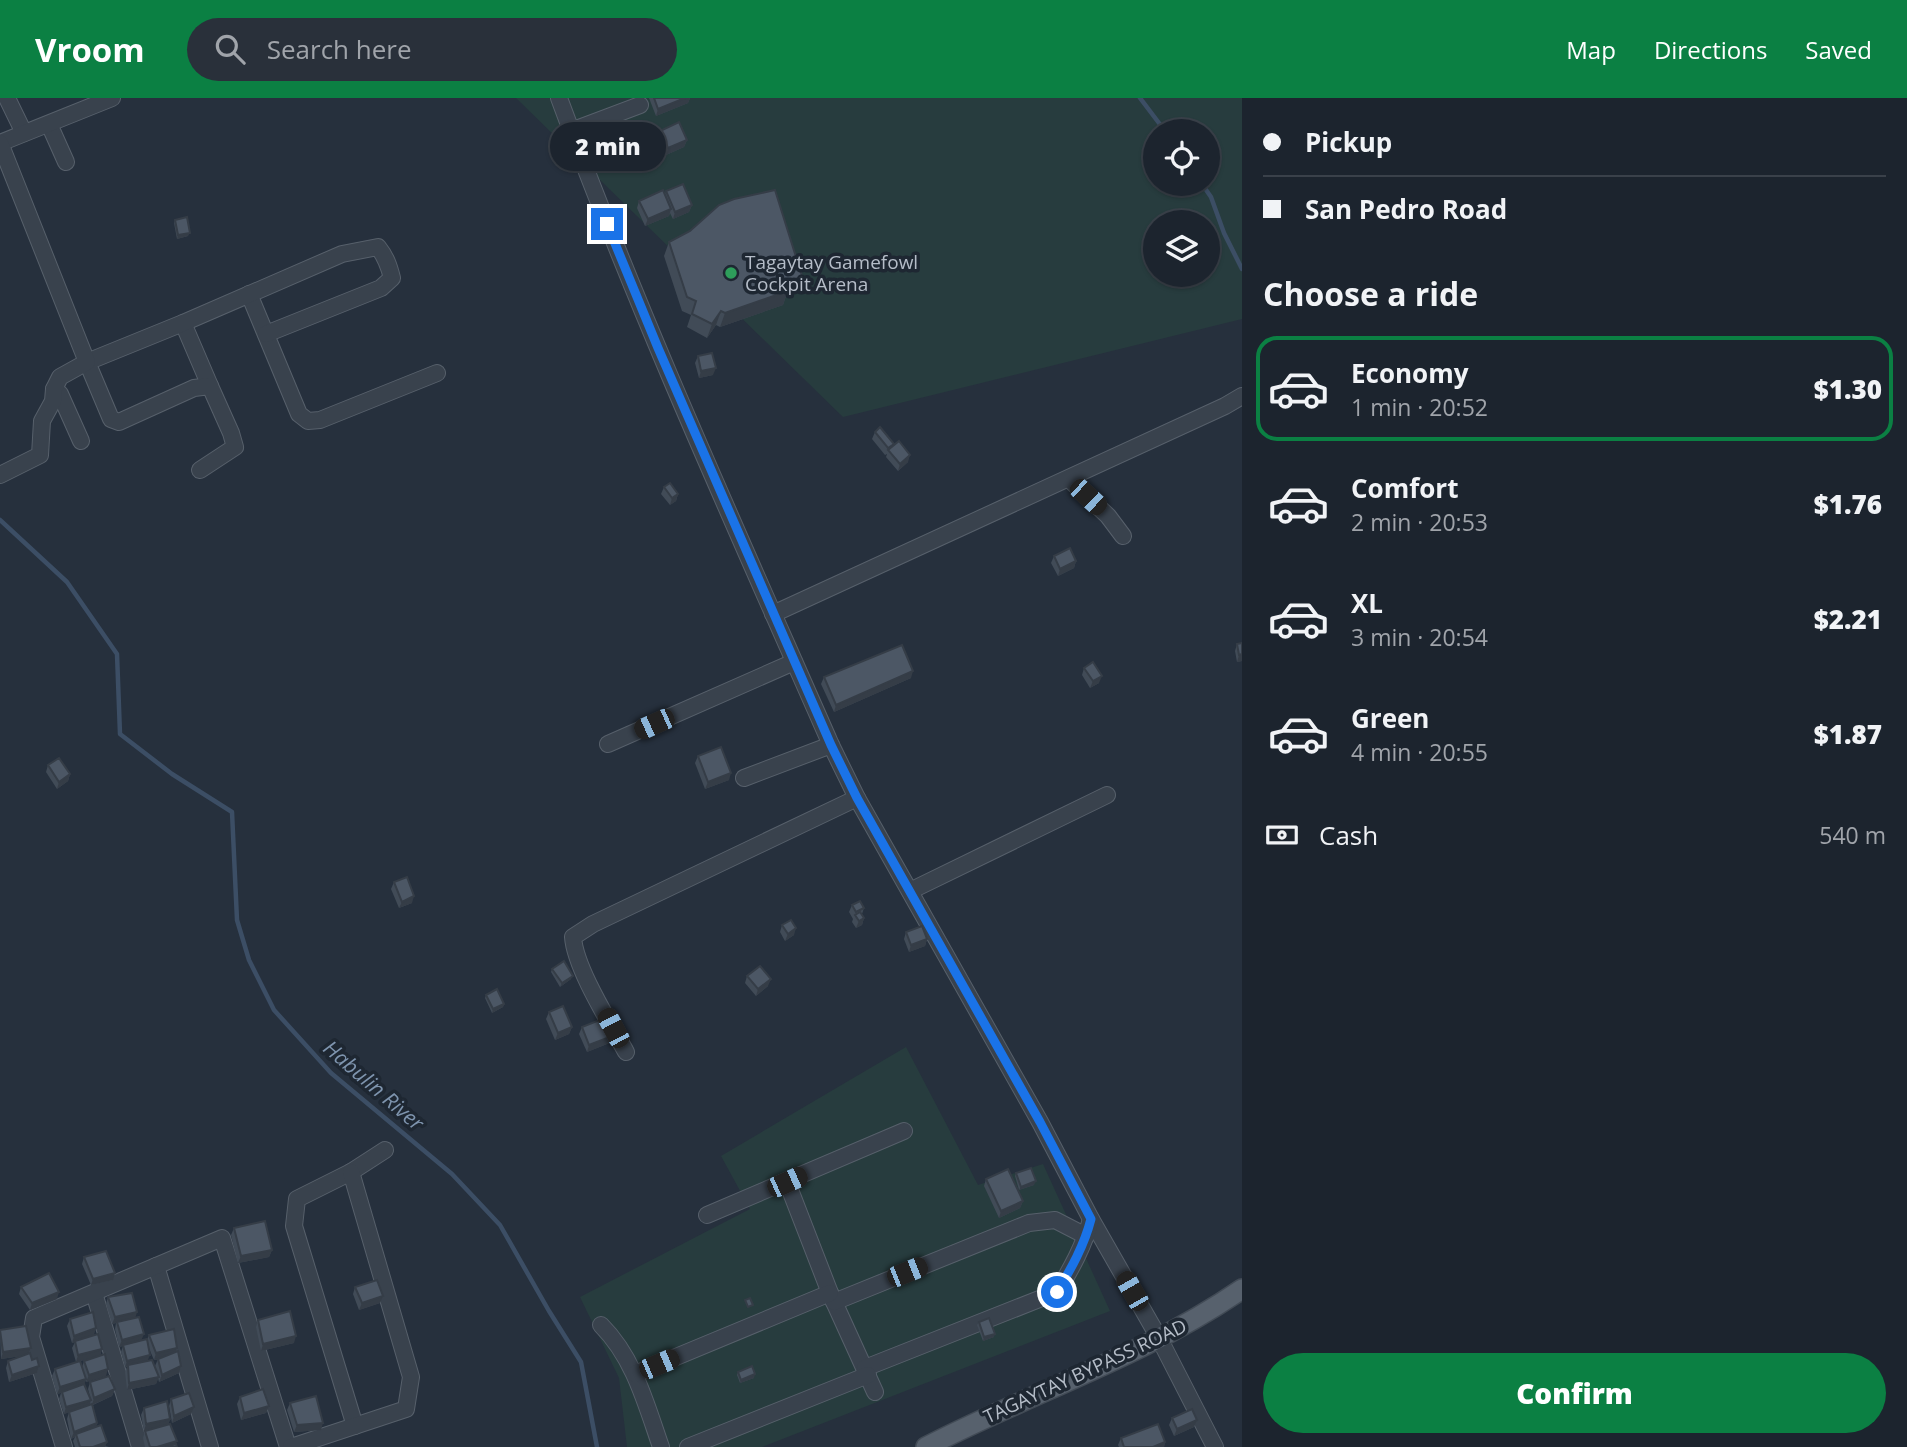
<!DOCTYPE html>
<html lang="en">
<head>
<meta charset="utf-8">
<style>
  body { margin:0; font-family:"Open Sans",sans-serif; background:#29303a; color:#f1f3f6; height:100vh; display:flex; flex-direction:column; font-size:26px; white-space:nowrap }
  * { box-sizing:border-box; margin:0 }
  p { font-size:23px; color:#a0a4aa }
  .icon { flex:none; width:38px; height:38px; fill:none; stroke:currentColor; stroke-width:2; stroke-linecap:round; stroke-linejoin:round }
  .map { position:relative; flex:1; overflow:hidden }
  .sheet { display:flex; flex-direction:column; background:#1c242e; width:665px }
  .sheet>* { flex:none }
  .hud { display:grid; align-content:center; height:154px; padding:0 21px; background:#1c242e }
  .buttons { position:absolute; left:1143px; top:21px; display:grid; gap:14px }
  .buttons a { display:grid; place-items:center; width:77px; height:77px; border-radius:50%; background:#1c242e; box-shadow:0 2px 5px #0004,0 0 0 2px #3a414a; font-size:35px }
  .end { position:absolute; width:32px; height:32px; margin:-16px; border:9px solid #1a73e8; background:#fff; box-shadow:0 0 0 4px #fff }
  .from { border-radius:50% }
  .bubble { position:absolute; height:49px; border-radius:24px; background:#1c242e; box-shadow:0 2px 5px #0004,0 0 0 2px #3a414a; font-size:23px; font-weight:800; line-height:49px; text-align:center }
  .car { position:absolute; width:21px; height:42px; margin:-21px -10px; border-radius:9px; box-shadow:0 0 5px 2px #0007; background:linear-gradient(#222 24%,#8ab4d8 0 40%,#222 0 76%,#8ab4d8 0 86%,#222 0) }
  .hud b { display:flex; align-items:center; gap:24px; height:66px; font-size:26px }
  .hud b+b { border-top:2px solid #3a414a }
  .hud i { width:18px; height:18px; background:#f1f3f6 }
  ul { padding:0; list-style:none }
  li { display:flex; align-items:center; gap:21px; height:105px; margin:0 14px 10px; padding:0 7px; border:4px solid transparent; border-radius:21px }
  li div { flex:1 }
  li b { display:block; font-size:26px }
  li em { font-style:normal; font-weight:800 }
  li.current { border-color:#0b8043 }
  li>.icon { width:63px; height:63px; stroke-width:1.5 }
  h2 { padding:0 21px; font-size:32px; line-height:84px }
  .pay { display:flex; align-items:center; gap:18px; height:77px; padding:0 21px; font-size:26px }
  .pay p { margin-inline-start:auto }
  .button { display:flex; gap:14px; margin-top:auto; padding:14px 21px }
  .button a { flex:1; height:80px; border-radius:42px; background:#0b8043; color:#fff; font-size:28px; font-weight:800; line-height:80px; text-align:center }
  header { display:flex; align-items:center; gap:42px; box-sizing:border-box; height:98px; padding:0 35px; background:#0b8043; color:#fff }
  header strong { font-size:33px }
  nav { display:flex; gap:38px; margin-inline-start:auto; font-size:24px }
  .search { width:490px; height:63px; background:#29303a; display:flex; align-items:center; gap:18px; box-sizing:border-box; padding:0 24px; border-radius:38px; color:#a0a4aa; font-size:26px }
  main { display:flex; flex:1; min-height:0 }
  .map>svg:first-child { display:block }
  .green { fill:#273c3e; fill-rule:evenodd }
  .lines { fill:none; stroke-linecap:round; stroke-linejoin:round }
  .stream { stroke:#3c4e65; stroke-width:4.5 }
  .minor-casing { stroke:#57606b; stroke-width:18 }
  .major-casing { stroke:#424b56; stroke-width:22 }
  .minor { stroke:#39424d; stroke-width:16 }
  .major { stroke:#57616d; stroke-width:19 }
  .wall { fill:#414b57; fill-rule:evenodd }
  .shaded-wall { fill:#353d47 }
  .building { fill:#4c5765; stroke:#353d47; stroke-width:2 }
  .route { stroke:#1a73e8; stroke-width:9 }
  .leisure-dot { fill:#2e9e5b; stroke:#1e2732; stroke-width:2.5 }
  .labels { text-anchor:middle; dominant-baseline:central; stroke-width:7; stroke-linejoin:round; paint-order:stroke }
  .poi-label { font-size:19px; fill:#b5bdc8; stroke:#1e2732; text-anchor:start }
  .street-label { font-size:19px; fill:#b5bdc8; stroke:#1e2732 }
  .water-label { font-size:21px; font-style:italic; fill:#7e94ae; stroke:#1e2732 }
</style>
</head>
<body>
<header>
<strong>Vroom</strong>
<div class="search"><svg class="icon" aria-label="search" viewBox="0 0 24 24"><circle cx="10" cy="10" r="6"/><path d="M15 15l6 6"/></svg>Search here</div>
<nav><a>Map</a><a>Directions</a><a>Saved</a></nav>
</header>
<main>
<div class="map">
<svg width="1242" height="1349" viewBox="0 0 1242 1349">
  <rect width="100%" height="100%" fill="#26303d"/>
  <!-- green -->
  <g class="green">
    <path d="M516 0H1242V221L843 319ZM1155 33H1208V86H1155ZM1155 124H1208V177H1155Z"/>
    <polygon points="906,949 978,1087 1043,1066 1110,1213 762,1349 627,1349 619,1280 580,1199 750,1111 721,1058"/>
  </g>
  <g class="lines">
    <!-- stream -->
    <g class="stream">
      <polyline points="1140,0 1165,33"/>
      <polyline points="1202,86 1211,99 1224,135 1242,171"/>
      <polyline points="0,422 67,484 117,556 120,636 172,676 232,714 237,822 249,862 274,912 331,975 452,1076 500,1127 549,1213 581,1264 597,1349"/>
    </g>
    <defs>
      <g id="minor">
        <polyline points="7,0 24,35"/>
        <path d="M559 0C640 220 737 433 831 647L857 700 1040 1024 1091 1121 1159 1240 1215 1349"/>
        <polyline points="49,26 66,64"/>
        <polyline points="571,33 640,7"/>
        <polyline points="0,45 112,0"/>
        <polyline points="249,196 299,316 308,323 320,322 437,275"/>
        <polyline points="183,225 210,288"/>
        <polyline points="54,291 60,296 81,343"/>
        <path d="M200 372 235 349 231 335 210 288 194 290 119 324 111 321 87 264 183 225 342 156 378 149C386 159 389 168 392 180L381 190 266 236"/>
        <polyline points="0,377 40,357 42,323 53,303 54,291 60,279 87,264 0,45"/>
        <polyline points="1069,381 1108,418 1123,438"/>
        <polyline points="773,516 1225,308 1242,298"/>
        <polyline points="608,646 794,564"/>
        <polyline points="744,680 831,647"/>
        <polyline points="910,793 1107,697"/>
        <path d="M626 954C610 925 575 870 573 839L593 826 857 700"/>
        <polyline points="787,1084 830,1195 875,1294"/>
        <polyline points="707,1117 904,1033"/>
        <polyline points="156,1168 210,1349"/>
        <polyline points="94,1195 140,1349"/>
        <polyline points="834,1204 1029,1125 1055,1122 1086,1138"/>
        <path d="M601 1227C634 1260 646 1306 661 1349"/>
        <path d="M865 1270 1057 1194C1071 1171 1084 1148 1091 1121"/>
        <polyline points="635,1276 830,1195"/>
        <polyline points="355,1328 294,1128 297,1101 351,1074 385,1052"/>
        <polyline points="64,1349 31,1239 34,1220 222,1140 288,1349"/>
        <polyline points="291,1349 406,1311 411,1279 351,1074"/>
        <polyline points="688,1349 868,1277"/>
      </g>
      <path id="major" d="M926 1349C1030 1295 1145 1258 1242 1191"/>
    </defs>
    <!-- minor casing -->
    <use href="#minor" class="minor-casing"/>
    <!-- major casing -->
    <use href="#major" class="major-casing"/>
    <!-- minor -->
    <use href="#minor" class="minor"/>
    <!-- major -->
    <use href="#major" class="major"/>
  </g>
  <!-- wall -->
  <g class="wall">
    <polygon points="649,0 690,0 688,5 656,18"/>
    <polygon points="660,33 687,42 684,49 666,57 658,40"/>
    <polygon points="666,93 692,107 689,114 673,121 670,115 669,118 645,128 637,110 639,103 665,96"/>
    <polygon points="175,122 188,138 177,141 174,125"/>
    <polygon points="690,133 802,178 797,192 786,198 783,207 720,229 716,227 707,240 687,229 691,217 682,213 664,158 669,144"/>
    <polygon points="698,258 713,277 699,280 695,265"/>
    <polygon points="875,334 893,348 908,364 898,373 886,359 887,356 885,357 872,341"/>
    <polygon points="664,389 678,396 676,403 670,407 661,396"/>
    <polygon points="1054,458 1076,463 1074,470 1058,478 1051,465"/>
    <polygon points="1237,546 1242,563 1237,564 1235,553"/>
    <polygon points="1084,570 1099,585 1090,590 1082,577"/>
    <polygon points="824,579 911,580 834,614 821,586"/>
    <polygon points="698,658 729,682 705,691 695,665"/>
    <polygon points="48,667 70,676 68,683 57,691 46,674"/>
    <polygon points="394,784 412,805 399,810 391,791"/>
    <polygon points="852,807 864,810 862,816 864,820 862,827 856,830 852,824 853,821 849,814"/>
    <polygon points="782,827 794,837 785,843 780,834"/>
    <polygon points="906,834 927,841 925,848 909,854 904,841"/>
    <polygon points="552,871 571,881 560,889 551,874"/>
    <polygon points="747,878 768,888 756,898 745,885"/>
    <polygon points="486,897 504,906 503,909 492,915 485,900"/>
    <polygon points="549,914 572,929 569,936 555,942 546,921"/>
    <polygon points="582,929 615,937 612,944 587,954 579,936"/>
    <polygon points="1016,1075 1034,1087 1019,1092 1015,1078"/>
    <polygon points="986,1081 1023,1103 1020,1110 999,1120 984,1088"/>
    <polygon points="234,1130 272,1152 269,1159 238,1165 231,1137"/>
    <polygon points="84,1159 113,1182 91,1187 82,1166"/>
    <polygon points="21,1189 57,1201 30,1212 19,1196"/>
    <polygon points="355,1189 380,1205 359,1212 353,1196"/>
    <path d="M108 1199 135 1220 141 1242H147L149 1237 177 1250 175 1255 181 1268 179 1275 159 1284 158 1280 156 1286 127 1292 125 1274 127 1269H125L121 1254 123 1248 119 1249 115 1231 116 1225 112 1226 106 1206ZM148 1248 154 1262 160 1261H158L155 1268 148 1263Z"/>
    <path d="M70 1221 94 1237 102 1251 100 1258 106 1278 86 1284V1282L84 1286 90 1299 88 1291 90 1284 115 1291 112 1298 93 1307 97 1325 96 1329 107 1344 105 1348 109 1349H75L73 1343 75 1339 71 1341 67 1321 69 1314 64 1316 59 1301 61 1295 57 1296 52 1278 55 1271 76 1264 72 1250 75 1244 72 1245 67 1228ZM96 1259 84 1263 82 1269 80 1263Z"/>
    <polygon points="258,1222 294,1245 261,1253 256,1229"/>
    <polygon points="979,1224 994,1239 983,1243 977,1227"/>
    <polygon points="0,1232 31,1250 29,1255 32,1262 39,1268 37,1275 9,1284 6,1270 8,1263 21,1258 1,1261"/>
    <polygon points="738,1274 754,1280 740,1285 737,1277"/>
    <polygon points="240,1299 269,1308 266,1315 241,1322 237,1306"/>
    <polygon points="171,1301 191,1316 172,1325 169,1308"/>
    <polygon points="290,1305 321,1332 294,1334 287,1312"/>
    <polygon points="144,1310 170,1321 168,1327 177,1349 145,1349 143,1340 145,1333 144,1333 141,1317"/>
    <polygon points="1172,1320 1194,1329 1174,1338 1169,1327"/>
    <polygon points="1121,1340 1165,1344 1164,1349 1119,1349 1118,1347"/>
  </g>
  <!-- shaded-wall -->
  <g class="shaded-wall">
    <polygon points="685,0 690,0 688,5 656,18 658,11"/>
    <polygon points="687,42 684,49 666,57 668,50"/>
    <polygon points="692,107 689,114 673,121 675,114"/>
    <polygon points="671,111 669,118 645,128 648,121"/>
    <polygon points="190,135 188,138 177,141 178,137"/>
    <polygon points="802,178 797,192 786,198 783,207 720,229 725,215"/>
    <polygon points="721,213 716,227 707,240 712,226"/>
    <polygon points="716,270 713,277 699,280 701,273"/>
    <polygon points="910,357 908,364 898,373 900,366"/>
    <polygon points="678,396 676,403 670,407 672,400"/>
    <polygon points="1076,463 1074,470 1058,478 1060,471"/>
    <polygon points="1242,556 1242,563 1237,564 1239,557"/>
    <polygon points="913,573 911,580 834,614 836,607"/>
    <polygon points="1102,578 1099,585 1090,590 1093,583"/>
    <polygon points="731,675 729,682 705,691 708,684"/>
    <polygon points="70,676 68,683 57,691 59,684"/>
    <polygon points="414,798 412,805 399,810 402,804"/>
    <polygon points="864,820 862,827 856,830 859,823"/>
    <polygon points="796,830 794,837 785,843 788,836"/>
    <polygon points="927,841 925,848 909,854 911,847"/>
    <polygon points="573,878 571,881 560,889 562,885"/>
    <polygon points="771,881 768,888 756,898 758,891"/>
    <polygon points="504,906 503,909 492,915 493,911"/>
    <polygon points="572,929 569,936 555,942 558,935"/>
    <polygon points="615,937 612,944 587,954 589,947"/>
    <polygon points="1036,1083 1034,1087 1019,1092 1021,1089"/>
    <polygon points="1023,1103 1020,1110 999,1120 1001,1113"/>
    <polygon points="272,1152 269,1159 238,1165 241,1158"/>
    <polygon points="115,1175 113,1182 91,1187 93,1181"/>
    <polygon points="59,1194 57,1201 30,1212 32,1205"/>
    <polygon points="383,1198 380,1205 359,1212 362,1205"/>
    <polygon points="137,1214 135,1221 112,1226 115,1219"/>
    <polygon points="96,1230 94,1237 72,1245 74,1238"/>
    <polygon points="144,1236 141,1243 119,1249 122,1242"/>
    <polygon points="995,1236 994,1239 983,1243 984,1239"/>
    <polygon points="296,1238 294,1245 261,1253 263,1246"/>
    <polygon points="31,1250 28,1257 1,1261 3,1254"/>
    <polygon points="177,1250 174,1257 154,1262 156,1255"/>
    <polygon points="102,1251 100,1258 76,1264 78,1257"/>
    <polygon points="150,1257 147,1264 125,1269 127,1263"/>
    <polygon points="39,1268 37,1275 9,1284 12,1277"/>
    <polygon points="181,1268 179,1275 159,1284 162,1277"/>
    <polygon points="108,1271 106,1278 86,1284 89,1277"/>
    <polygon points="755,1276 754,1280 740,1285 741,1282"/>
    <polygon points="159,1279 156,1286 127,1292 129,1285"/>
    <polygon points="86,1281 84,1288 57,1296 60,1289"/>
    <polygon points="115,1291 112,1298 92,1307 94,1300"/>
    <polygon points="91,1302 89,1309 64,1316 66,1309"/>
    <polygon points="269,1308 266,1315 241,1322 244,1315"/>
    <polygon points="194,1309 191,1316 172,1325 174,1318"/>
    <polygon points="170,1321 168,1328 144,1333 146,1326"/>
    <polygon points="1197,1322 1194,1329 1174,1338 1177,1331"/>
    <polygon points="97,1325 95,1332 76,1336 75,1339 71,1341 74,1334"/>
    <polygon points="323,1325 321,1332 294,1334 297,1327"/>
    <polygon points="177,1343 174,1349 157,1349"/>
    <polygon points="107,1344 105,1349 93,1349"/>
    <polygon points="1165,1344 1164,1349 1153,1349"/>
  </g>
  <!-- building -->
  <g class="building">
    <polygon points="654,0 685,0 658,11"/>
    <polygon points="679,24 687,42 668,50 660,33"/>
    <polygon points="683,86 692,107 675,114 666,93"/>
    <polygon points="663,92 671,111 648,121 639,103"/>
    <polygon points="775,92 802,178 786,186 788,193 725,215 721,213 712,226 692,216 696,203 687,199 669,144 690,133 719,107 734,101"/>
    <polygon points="187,119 190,135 178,137 175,122"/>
    <polygon points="712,255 716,270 701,273 698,258"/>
    <polygon points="880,329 894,346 888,350 875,334"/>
    <polygon points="899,343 910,357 900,366 888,352"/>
    <polygon points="670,385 678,396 672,400 664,389"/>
    <polygon points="1070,450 1076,463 1060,471 1054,458"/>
    <polygon points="1242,545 1242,556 1239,557 1237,546"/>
    <polygon points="902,547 913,573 836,607 824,579"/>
    <polygon points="1093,564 1102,578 1093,583 1084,570"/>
    <polygon points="721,649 731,675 708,684 698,658"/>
    <polygon points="59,660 70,676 59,684 48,667"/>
    <polygon points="407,779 414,798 402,804 394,784"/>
    <polygon points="860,803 864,810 856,814 852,807"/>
    <polygon points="860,814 864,820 859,823 855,817"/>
    <polygon points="791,822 796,830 788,836 782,827"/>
    <polygon points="922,828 927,841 911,847 906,834"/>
    <polygon points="564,863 573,878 562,885 552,871"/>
    <polygon points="760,868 771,881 758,891 747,878"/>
    <polygon points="497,891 504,906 493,911 486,897"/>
    <polygon points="563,908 572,929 558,935 549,914"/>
    <polygon points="607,919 615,937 589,947 582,929"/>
    <polygon points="1031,1070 1036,1083 1021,1089 1016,1075"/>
    <polygon points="1008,1071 1023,1103 1001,1113 986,1081"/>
    <polygon points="265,1123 272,1152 241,1158 234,1130"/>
    <polygon points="106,1153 115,1175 93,1181 84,1159"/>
    <polygon points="49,1175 59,1194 32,1205 21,1189"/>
    <polygon points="377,1182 383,1198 362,1205 355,1189"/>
    <polygon points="132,1195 137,1214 115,1219 108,1199"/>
    <polygon points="750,1200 753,1207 748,1209 745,1202"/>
    <polygon points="290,1213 296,1238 263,1246 258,1222"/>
    <polygon points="93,1214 96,1230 74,1238 70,1221"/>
    <polygon points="139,1219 144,1236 122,1242 117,1224"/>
    <polygon points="989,1220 995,1236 984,1239 979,1224"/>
    <polygon points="26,1228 31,1250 3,1254 0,1232"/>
    <polygon points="174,1231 177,1250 156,1255 149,1237"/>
    <polygon points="98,1236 102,1251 78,1257 75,1243"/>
    <polygon points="147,1241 150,1257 127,1263 123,1247"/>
    <polygon points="178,1253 181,1268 162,1277 158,1261"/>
    <polygon points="30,1255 32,1262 37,1260 39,1268 12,1277 8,1263"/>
    <polygon points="105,1256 108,1271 89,1277 84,1263"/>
    <polygon points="152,1262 159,1279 129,1285 128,1267"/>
    <polygon points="80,1263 86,1281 60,1289 55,1271"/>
    <polygon points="752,1268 755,1276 741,1282 738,1274"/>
    <polygon points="109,1278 115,1291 94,1300 90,1284"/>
    <polygon points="84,1286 91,1302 66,1309 62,1294"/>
    <polygon points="263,1291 269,1308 244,1315 240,1299"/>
    <polygon points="189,1295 194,1309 174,1318 171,1301"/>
    <polygon points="316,1298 323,1325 297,1327 290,1305"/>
    <polygon points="167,1303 170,1321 146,1326 144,1310"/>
    <polygon points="92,1306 97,1325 74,1334 69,1314"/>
    <polygon points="1192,1311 1197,1322 1177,1331 1172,1320"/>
    <polygon points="170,1326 177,1343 157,1349 150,1349 145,1333"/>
    <polygon points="1158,1326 1165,1344 1153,1349 1124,1349 1121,1340"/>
    <polygon points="101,1327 107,1344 93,1349 80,1349 76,1336"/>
    <polygon points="176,1346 177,1349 166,1349"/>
  </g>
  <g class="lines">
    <!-- route -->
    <path class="route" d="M607 126 658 250 831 647 857 700 1040 1024 1091 1121C1084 1148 1071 1171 1057 1194"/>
  </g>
  <!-- markers -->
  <circle class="leisure-dot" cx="731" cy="175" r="7"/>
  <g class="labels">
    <!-- poi labels -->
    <g class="poi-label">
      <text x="745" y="164">Tagaytay Gamefowl<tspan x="745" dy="22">Cockpit Arena</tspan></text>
    </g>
    <!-- street labels -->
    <g class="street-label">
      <text transform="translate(1085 1273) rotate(-25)">TAGAYTAY BYPASS ROAD</text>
    </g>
    <!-- water labels -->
    <g class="water-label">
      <text transform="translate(374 987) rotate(41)">Habulin River</text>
    </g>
  </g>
</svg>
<div class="buttons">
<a><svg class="icon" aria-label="locate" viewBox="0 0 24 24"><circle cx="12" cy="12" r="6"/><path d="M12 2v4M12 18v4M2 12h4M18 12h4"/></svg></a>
<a><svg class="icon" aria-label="layers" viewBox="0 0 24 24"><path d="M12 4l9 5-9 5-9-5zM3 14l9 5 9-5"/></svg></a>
</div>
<i class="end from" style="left:1057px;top:1194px"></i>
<i class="end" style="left:607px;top:126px"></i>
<div class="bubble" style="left:550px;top:24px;width:116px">2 min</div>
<i class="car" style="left:1088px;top:399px;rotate:133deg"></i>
<i class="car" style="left:654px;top:626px;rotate:246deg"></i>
<i class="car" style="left:613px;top:930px;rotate:332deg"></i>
<i class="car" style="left:787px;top:1084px;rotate:66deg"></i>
<i class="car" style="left:907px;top:1174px;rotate:68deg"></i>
<i class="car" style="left:1132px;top:1193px;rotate:330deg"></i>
<i class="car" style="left:659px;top:1266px;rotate:67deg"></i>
</div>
<section class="sheet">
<div class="hud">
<b><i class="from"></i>Pickup</b>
<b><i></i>San Pedro Road</b>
</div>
<h2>Choose a ride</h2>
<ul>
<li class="current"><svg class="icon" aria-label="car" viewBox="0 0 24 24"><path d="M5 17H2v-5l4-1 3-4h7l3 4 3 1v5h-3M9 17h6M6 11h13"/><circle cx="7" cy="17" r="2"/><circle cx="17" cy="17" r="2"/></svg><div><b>Economy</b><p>1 min · 20:52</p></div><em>$1.30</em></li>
<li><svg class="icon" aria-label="car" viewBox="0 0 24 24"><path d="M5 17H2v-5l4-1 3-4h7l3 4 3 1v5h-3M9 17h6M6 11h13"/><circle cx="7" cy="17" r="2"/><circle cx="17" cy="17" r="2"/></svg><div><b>Comfort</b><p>2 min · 20:53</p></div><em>$1.76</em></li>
<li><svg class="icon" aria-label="car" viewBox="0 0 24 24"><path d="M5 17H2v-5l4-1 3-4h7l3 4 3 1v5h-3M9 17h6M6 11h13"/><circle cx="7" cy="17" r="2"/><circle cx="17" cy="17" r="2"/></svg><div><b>XL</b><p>3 min · 20:54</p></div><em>$2.21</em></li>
<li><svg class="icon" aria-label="car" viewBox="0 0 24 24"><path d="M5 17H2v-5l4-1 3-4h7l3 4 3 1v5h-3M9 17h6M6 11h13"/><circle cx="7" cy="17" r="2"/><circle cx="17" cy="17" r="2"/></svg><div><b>Green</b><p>4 min · 20:55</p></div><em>$1.87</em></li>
</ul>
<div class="pay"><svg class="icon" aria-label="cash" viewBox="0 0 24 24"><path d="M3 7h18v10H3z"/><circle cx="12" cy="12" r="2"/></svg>Cash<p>540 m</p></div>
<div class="button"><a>Confirm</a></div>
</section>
</main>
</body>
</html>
